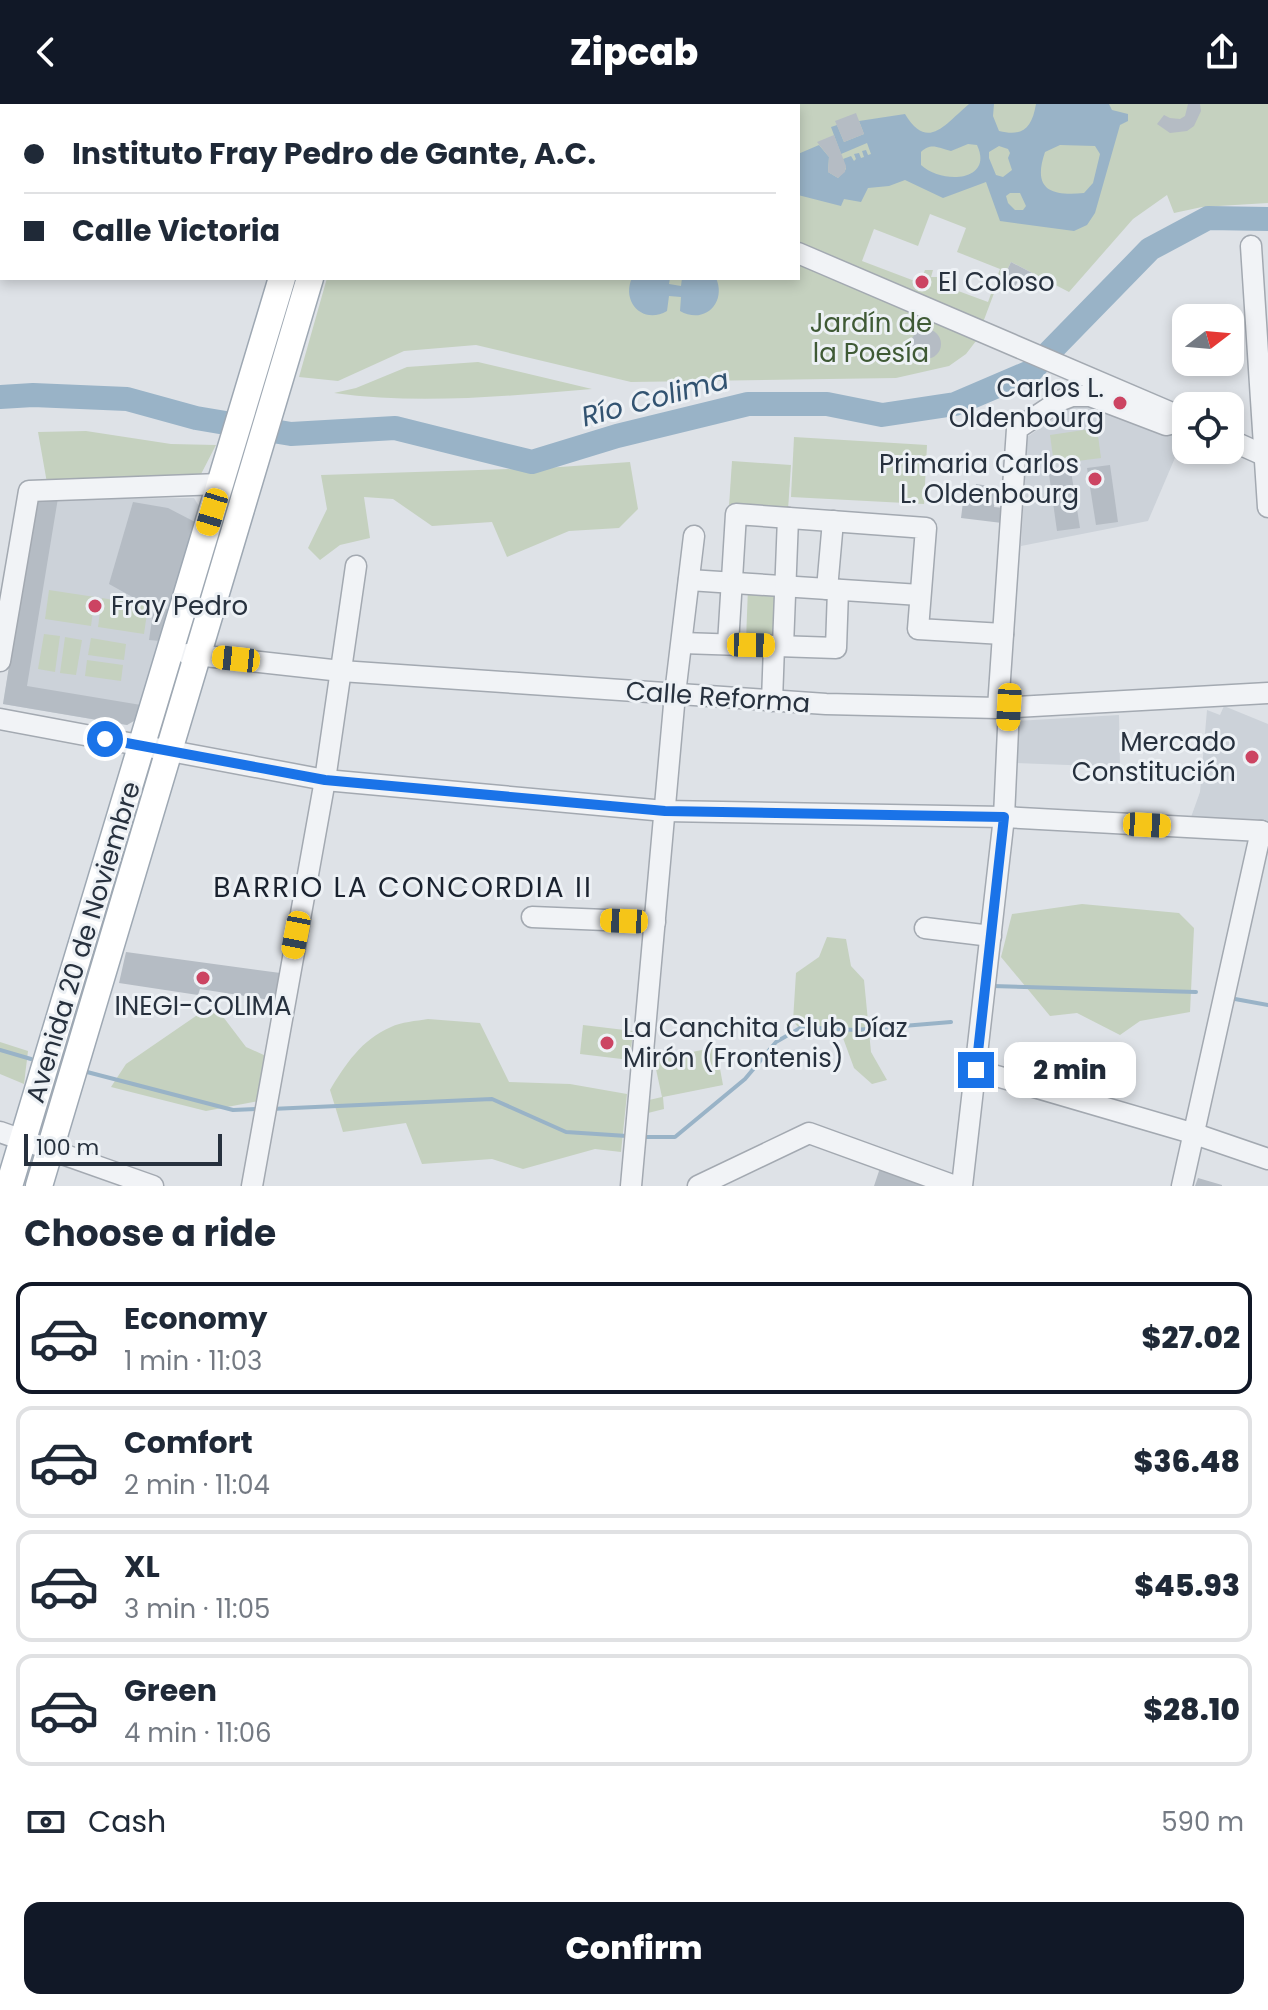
<!DOCTYPE html>
<html lang="en">
<head>
<meta charset="utf-8">
<style>
  body { margin:0; font-family:Poppins,sans-serif; background:#f6f6f7; color:#1f2937; height:100vh; display:flex; flex-direction:column; font-size:30px; white-space:nowrap }
  * { box-sizing:border-box; margin:0 }
  p { font-size:26px; color:#747a83 }
  .icon { flex:none; width:44px; height:44px; fill:none; stroke:currentColor; stroke-width:2; stroke-linecap:round; stroke-linejoin:round }
  .map { position:relative; height:1082px; overflow:hidden }
  .details { display:flex; flex-direction:column; background:#fff; flex:1 }
  .details>* { flex:none }
  .banner { position:absolute; left:0px; top:0px; width:800px; height:176px; box-shadow:0 4px 12px #0003; display:grid; align-content:center; height:176px; padding:0 24px; background:#fff }
  .needle { width:52px; rotate:74deg }
  .fabs { position:absolute; left:1172px; top:200px; display:grid; gap:16px }
  .fabs a { display:grid; place-items:center; width:72px; height:72px; border-radius:16px; background:#fff; box-shadow:0 4px 12px #0003; font-size:40px }
  .scale { position:absolute; left:24px; bottom:20px; width:198px; box-sizing:border-box; padding-left:8px; border:4px solid #27313e; border-top:0; font-size:22px; line-height:28px; white-space:nowrap; color:#27313e; -webkit-text-stroke:6px #edf1f5; paint-order:stroke }
  .end { position:absolute; width:36px; height:36px; margin:-18px; border:10px solid #1a73e8; background:#fff; box-shadow:0 0 0 4px #fff }
  .from { border-radius:50% }
  .bubble { position:absolute; height:56px; border-radius:16px; background:#fff; box-shadow:0 4px 12px #0003; font-size:26px; font-weight:800; line-height:56px; text-align:center }
  .car { position:absolute; width:24px; height:48px; margin:-24px -12px; border-radius:10px; box-shadow:0 0 6px 2px #0007; background:linear-gradient(#f5c518 24%,#345 0 40%,#f5c518 0 76%,#345 0 86%,#f5c518 0) }
  .banner b { display:flex; align-items:center; gap:28px; height:76px; font-size:30px }
  .banner b+b { border-top:2px solid #e0e1e3 }
  .banner i { width:20px; height:20px; background:#1f2937 }
  ul { padding:0; list-style:none }
  li { display:flex; align-items:center; gap:24px; height:112px; margin:0 16px 12px; padding:0 8px; border:4px solid #e0e1e3; border-radius:16px }
  li div { flex:1 }
  li b { display:block; font-size:30px }
  li em { font-style:normal; font-weight:800 }
  li.selected { border-color:#111827 }
  li>.icon { width:72px; height:72px; stroke-width:1.5 }
  h2 { padding:0 24px; font-size:36px; line-height:96px }
  .pay { display:flex; align-items:center; gap:20px; height:88px; padding:0 24px; font-size:30px }
  .pay p { margin-inline-start:auto }
  .button { display:flex; gap:16px; margin-top:auto; padding:16px 24px }
  .button a { flex:1; height:92px; border-radius:16px; background:#111827; color:#fff; font-size:32px; font-weight:800; line-height:92px; text-align:center }
  header { display:flex; justify-content:space-between; align-items:center; height:104px; padding:0 24px; background:#111827; color:#fff; font-size:36px; font-weight:800 }
  .map>svg:first-child { display:block }
  .built { fill:#ccd2d9 }
  .green { fill:#c5d1bf; fill-rule:evenodd }
  .water { fill:#99b3c7; fill-rule:evenodd }
  .lines { fill:none; stroke-linecap:round; stroke-linejoin:round }
  .stream { stroke:#99b3c7; stroke-width:4 }
  .river { stroke:#99b3c7; stroke-width:24 }
  .building { fill:#b5bcc4 }
  .minor-casing { stroke:#a3a9b1; stroke-width:23 }
  .major-casing { stroke:#9ea8b3; stroke-width:29 }
  .minor { stroke:#f1f3f6; stroke-width:20 }
  .major { stroke:#fff; stroke-width:26 }
  .route { stroke:#1a73e8; stroke-width:10 }
  .poi-dot { fill:#cc4462; stroke:#edf1f5; stroke-width:3 }
  .labels { text-anchor:middle; dominant-baseline:central; stroke-width:6; stroke-linejoin:round; paint-order:stroke }
  .poi-label { font-size:26px; fill:#27313e; stroke:#edf1f5; text-anchor:start }
  .park-label { font-size:26px; fill:#3f5a35; stroke:#edf1f5 }
  .street-label { font-size:26px; fill:#27313e; stroke:#edf1f5 }
  .water-label { font-size:28px; font-style:italic; fill:#325371; stroke:#edf1f5 }
  .neighbourhood-label { font-size:28px; letter-spacing:2px; fill:#1a222f; stroke:#edf1f5 }
</style>
</head>
<body>
<header><svg class="icon" aria-label="back" viewBox="0 0 24 24"><path d="M15 5l-7 7 7 7"/></svg>Zipcab<svg class="icon" aria-label="share" viewBox="0 0 24 24"><path d="M12 15V3M7 8l5-5 5 5M5 13v7h14v-7"/></svg></header>
<div class="map">
<svg width="1268" height="1082" viewBox="0 0 1268 1082">
  <rect width="100%" height="100%" fill="#dee2e7"/>
  <!-- built -->
  <g class="built">
    <polygon points="1093,298 1171,329 1186,328 1148,417 1021,442 1027,333 1075,300"/>
    <polygon points="194,394 200,404 137,615 127,621 3,600 36,395"/>
    <polygon points="1224,602 1268,620 1268,721 1190,716 1200,688 1207,606 1220,611"/>
    <polygon points="1119,611 1120,663 1014,659 1016,617"/>
  </g>
  <!-- green -->
  <g class="green">
    <path d="M378 0H1268V99L1202 103 1174 109 1167 91 1133 115 1069 188 1011 158 1002 177 999 176 976 237 966 250 949 262 896 274 631 278 476 241 404 247 338 277 299 273 327 174H798V2H377ZM930 110 966 124 957 148 1000 165 988 198 942 181 945 173H931L933 166H925L920 179 862 157 874 125 918 142Z"/>
    <path d="M478 258 592 285C506 292 420 301 334 289L356 284 407 263Z"/>
    <polygon points="1097,324 1101,354 1054,360 1050,331"/>
    <polygon points="86,327 171,340 216,341 199,374 47,379 38,328"/>
    <polygon points="794,333 927,341 924,400 791,393"/>
    <polygon points="732,357 791,361 788,406 729,402"/>
    <polygon points="630,358 638,405 619,424 569,427 507,453 492,418 432,422 393,395 364,393 370,434 340,441 320,456 308,444 327,405 321,371 546,364"/>
    <polygon points="748,483 781,485 779,538 746,537"/>
    <polygon points="49,486 95,493 91,522 45,515"/>
    <polygon points="102,494 148,502 144,530 98,523"/>
    <polygon points="44,530 60,532 55,568 38,565"/>
    <polygon points="65,533 82,536 76,571 60,569"/>
    <polygon points="91,534 126,540 124,556 88,551"/>
    <polygon points="87,556 123,561 121,577 85,572"/>
    <polygon points="1082,800 1179,809 1194,824 1190,908 1140,917 1120,931 1077,909 1050,912 1001,853 1012,810"/>
    <polygon points="827,833 846,835 851,862 864,876 871,948 887,976 872,980 854,964 843,934 804,930 793,917 796,869 819,853"/>
    <polygon points="209,903 224,914 246,943 266,952 259,997 206,1007 111,983 126,960"/>
    <path d="M428 915 480 919 509 978 570 980 627 990 621 1048 595 1045 523 1065 492 1055 422 1060 406 1019 343 1028 330 986C345 961 362 935 391 923 401 918 416 917 428 915Z"/>
    <polygon points="583,921 633,927 630,956 580,950"/>
    <polygon points="0,938 28,947 24,980 0,970"/>
    <polygon points="716,943 723,981 663,993 664,1005 648,1009 649,996 662,993 654,956"/>
  </g>
  <!-- water -->
  <g class="water">
    <path d="M969 0H994L993 12 999 27C1023 33 1032 24 1036 0H1109L1112 6 1128 10V17L1120 21 1095 109 1087 121 1074 127 1000 117 986 78 943 94 905 76 889 82 868 84 861 98 844 95 841 102 798 91V50L819 41 829 53 828 68 838 74 846 65 843 55 851 52 854 57 856 55 854 50 859 49 861 54 864 53 862 47 866 46 868 51 871 50 867 39 841 50 831 23 837 21 844 38 864 30 859 17 905 10C928 48 945 20 969 0ZM968 40 977 41C994 77 943 81 921 61V48C931 38 938 44 951 47ZM1060 41 1095 42 1100 50 1093 79 1084 89C1051 92 1032 86 1045 48ZM999 42 1008 45 1010 49 1008 54 1012 66 1003 73 996 71 989 54V48ZM1010 89H1020L1026 102 1023 106H1015L1008 99 1006 92Z"/>
    <path d="M632 174H670L669 180 681 182 682 174H716C727 199 704 221 680 207L681 193 669 192 667 207C643 221 621 198 632 174Z"/>
  </g>
  <g class="lines">
    <!-- stream -->
    <g class="stream">
      <polyline points="992,882 1196,888"/>
      <polyline points="1235,895 1268,901"/>
      <polyline points="0,946 31,955"/>
      <polyline points="87,968 233,1006 258,1005"/>
      <polyline points="271,1005 492,995 566,1028 627,1032"/>
      <polyline points="640,1033 675,1033 745,975 776,938 802,923 855,926 951,918"/>
    </g>
    <!-- river -->
    <polyline class="river" points="0,293 33,291 127,295 196,314 291,330 395,324 532,358 617,332 748,300 827,300 882,311 955,300 1030,268 1150,145 1208,114 1268,115"/>
  </g>
  <!-- building -->
  <g class="building">
    <polygon points="1188,0 1200,0 1201,7 1194,22 1187,27 1170,29 1157,20 1164,11 1170,14 1180,15 1185,12"/>
    <polygon points="856,9 864,30 844,38 835,17"/>
    <polygon points="834,31 846,62 845,68 838,74 828,68 829,53 817,38"/>
    <polygon points="1011,158 1036,171 1032,179 1020,173 1015,183 1002,177"/>
    <circle cx="926" cy="240" r="15"/>
    <polygon points="1110,361 1118,418 1096,421 1087,364"/>
    <polygon points="1071,367 1080,424 1057,427 1049,370"/>
    <polygon points="976,380 997,383 994,403 1004,404 1002,419 961,414 963,398 973,399"/>
    <polygon points="58,394 27,582 141,601 137,615 127,621 3,600 36,395"/>
    <polygon points="133,398 168,404 195,418 172,497 154,499 136,495 109,480"/>
    <polygon points="154,502 168,505 160,537 149,536"/>
    <polygon points="126,848 288,870 283,898 200,885 198,891 119,879"/>
    <polygon points="880,1064 926,1082 874,1082"/>
    <polygon points="1198,1074 1222,1081 1222,1082 1195,1082"/>
  </g>
  <g class="lines">
    <defs>
      <g id="minor">
        <polyline points="168,0 169,2"/>
        <polyline points="445,0 449,2"/>
        <polyline points="0,93 2,93"/>
        <polyline points="0,111 2,111"/>
        <polyline points="1251,142 1268,403"/>
        <polyline points="798,149 1186,315"/>
        <polyline points="1230,336 1268,353"/>
        <polyline points="689,476 920,491"/>
        <polyline points="827,485 833,417"/>
        <polyline points="682,539 836,544 838,486"/>
        <polyline points="728,540 736,410 926,424 918,525 1003,530"/>
        <polyline points="783,542 788,414"/>
        <polyline points="187,550 341,567 826,600 998,604 1268,589"/>
        <polyline points="0,557 29,387 220,380"/>
        <polyline points="772,597 774,542"/>
        <polyline points="998,604 1017,325 1059,297 1072,292 1090,292 1166,321 1186,316"/>
        <polyline points="0,615 325,676 665,707 1004,713 1261,727 1268,730"/>
        <polyline points="532,813 655,818"/>
        <polyline points="925,824 991,832"/>
        <polyline points="976,966 1195,1030 1268,1055"/>
        <polyline points="0,1028 153,1082"/>
        <polyline points="252,1082 325,676 356,462"/>
        <polyline points="631,1082 675,590 694,432"/>
        <polyline points="698,1082 809,1029 955,1082"/>
        <polyline points="962,1082 1004,713 1009,603"/>
        <polyline points="1182,1082 1261,727"/>
      </g>
      <g id="major">
        <polyline points="335,2 336,0"/>
        <polyline points="362,2 363,0"/>
        <polyline points="9,1082 282,174"/>
        <polyline points="39,1082 310,174"/>
      </g>
    </defs>
    <!-- minor casing -->
    <use href="#minor" class="minor-casing"/>
    <!-- major casing -->
    <use href="#major" class="major-casing"/>
    <!-- minor -->
    <use href="#minor" class="minor"/>
    <!-- major -->
    <use href="#major" class="major"/>
  </g>
  <g class="lines">
    <!-- route -->
    <polyline class="route" points="105,635 325,676 665,707 1004,713 976,966"/>
  </g>
  <!-- markers -->
  <g class="poi-dot">
    <circle cx="922" cy="178" r="8"/>
    <circle cx="1120" cy="299" r="8"/>
    <circle cx="1095" cy="375" r="8"/>
    <circle cx="95" cy="502" r="8"/>
    <circle cx="1252" cy="653" r="8"/>
    <circle cx="203" cy="874" r="8"/>
    <circle cx="607" cy="939" r="8"/>
  </g>
  <g class="labels">
    <!-- poi labels -->
    <g class="poi-label">
      <text x="938" y="178">El Coloso</text>
      <text x="1104" y="284" text-anchor="end">Carlos L.<tspan x="1104" dy="30">Oldenbourg</tspan></text>
      <text x="1079" y="360" text-anchor="end">Primaria Carlos<tspan x="1079" dy="30">L. Oldenbourg</tspan></text>
      <text x="111" y="502">Fray Pedro</text>
      <text x="1236" y="638" text-anchor="end">Mercado<tspan x="1236" dy="30">Constitución</tspan></text>
      <text x="203" y="902" text-anchor="middle">INEGI-COLIMA</text>
      <text x="623" y="924">La Canchita Club Díaz<tspan x="623" dy="30">Mirón (Frontenis)</tspan></text>
    </g>
    <!-- park labels -->
    <g class="park-label">
      <text x="871" y="219">Jardín de<tspan x="871" dy="30">la Poesía</tspan></text>
    </g>
    <!-- street labels -->
    <g class="street-label">
      <text transform="translate(718 593) rotate(4)">Calle Reforma</text>
      <text transform="translate(83 838) rotate(-73)">Avenida 20 de Noviembre</text>
    </g>
    <!-- water labels -->
    <g class="water-label">
      <text transform="translate(655 294) rotate(-15)">Río Colima</text>
    </g>
    <!-- neighbourhood labels -->
    <g class="neighbourhood-label">
      <text x="403" y="783">BARRIO LA CONCORDIA II</text>
    </g>
  </g>
</svg>
<div class="fabs">
<a><svg class="needle" viewBox="-14 -14 28 28"><path d="M0-13l5 13h-10z" fill="#e53935"/><path d="M0 13l5-13h-10z" fill="#747a83"/></svg></a>
<a><svg class="icon" aria-label="locate" viewBox="0 0 24 24"><circle cx="12" cy="12" r="6"/><path d="M12 2v4M12 18v4M2 12h4M18 12h4"/></svg></a>
</div>
<div class="scale">100 m</div>
<i class="end from" style="left:105px;top:635px"></i>
<i class="end" style="left:976px;top:966px"></i>
<div class="bubble" style="left:1004px;top:938px;width:132px">2 min</div>
<i class="car" style="left:212px;top:408px;rotate:197deg"></i>
<i class="car" style="left:751px;top:541px;rotate:91deg"></i>
<i class="car" style="left:236px;top:555px;rotate:276deg"></i>
<i class="car" style="left:1009px;top:603px;rotate:183deg"></i>
<i class="car" style="left:1147px;top:721px;rotate:93deg"></i>
<i class="car" style="left:624px;top:817px;rotate:272deg"></i>
<i class="car" style="left:296px;top:831px;rotate:191deg"></i>
<div class="banner">
<b><i class="from"></i>Instituto Fray Pedro de Gante, A.C.</b>
<b><i></i>Calle Victoria</b>
</div>
</div>
<section class="details">
<h2>Choose a ride</h2>
<ul>
<li class="selected"><svg class="icon" aria-label="car" viewBox="0 0 24 24"><path d="M5 17H2v-5l4-1 3-4h7l3 4 3 1v5h-3M9 17h6M6 11h13"/><circle cx="7" cy="17" r="2"/><circle cx="17" cy="17" r="2"/></svg><div><b>Economy</b><p>1 min · 11:03</p></div><em>$27.02</em></li>
<li><svg class="icon" aria-label="car" viewBox="0 0 24 24"><path d="M5 17H2v-5l4-1 3-4h7l3 4 3 1v5h-3M9 17h6M6 11h13"/><circle cx="7" cy="17" r="2"/><circle cx="17" cy="17" r="2"/></svg><div><b>Comfort</b><p>2 min · 11:04</p></div><em>$36.48</em></li>
<li><svg class="icon" aria-label="car" viewBox="0 0 24 24"><path d="M5 17H2v-5l4-1 3-4h7l3 4 3 1v5h-3M9 17h6M6 11h13"/><circle cx="7" cy="17" r="2"/><circle cx="17" cy="17" r="2"/></svg><div><b>XL</b><p>3 min · 11:05</p></div><em>$45.93</em></li>
<li><svg class="icon" aria-label="car" viewBox="0 0 24 24"><path d="M5 17H2v-5l4-1 3-4h7l3 4 3 1v5h-3M9 17h6M6 11h13"/><circle cx="7" cy="17" r="2"/><circle cx="17" cy="17" r="2"/></svg><div><b>Green</b><p>4 min · 11:06</p></div><em>$28.10</em></li>
</ul>
<div class="pay"><svg class="icon" aria-label="cash" viewBox="0 0 24 24"><path d="M3 7h18v10H3z"/><circle cx="12" cy="12" r="2"/></svg>Cash<p>590 m</p></div>
<div class="button"><a>Confirm</a></div>
</section>
</body>
</html>
